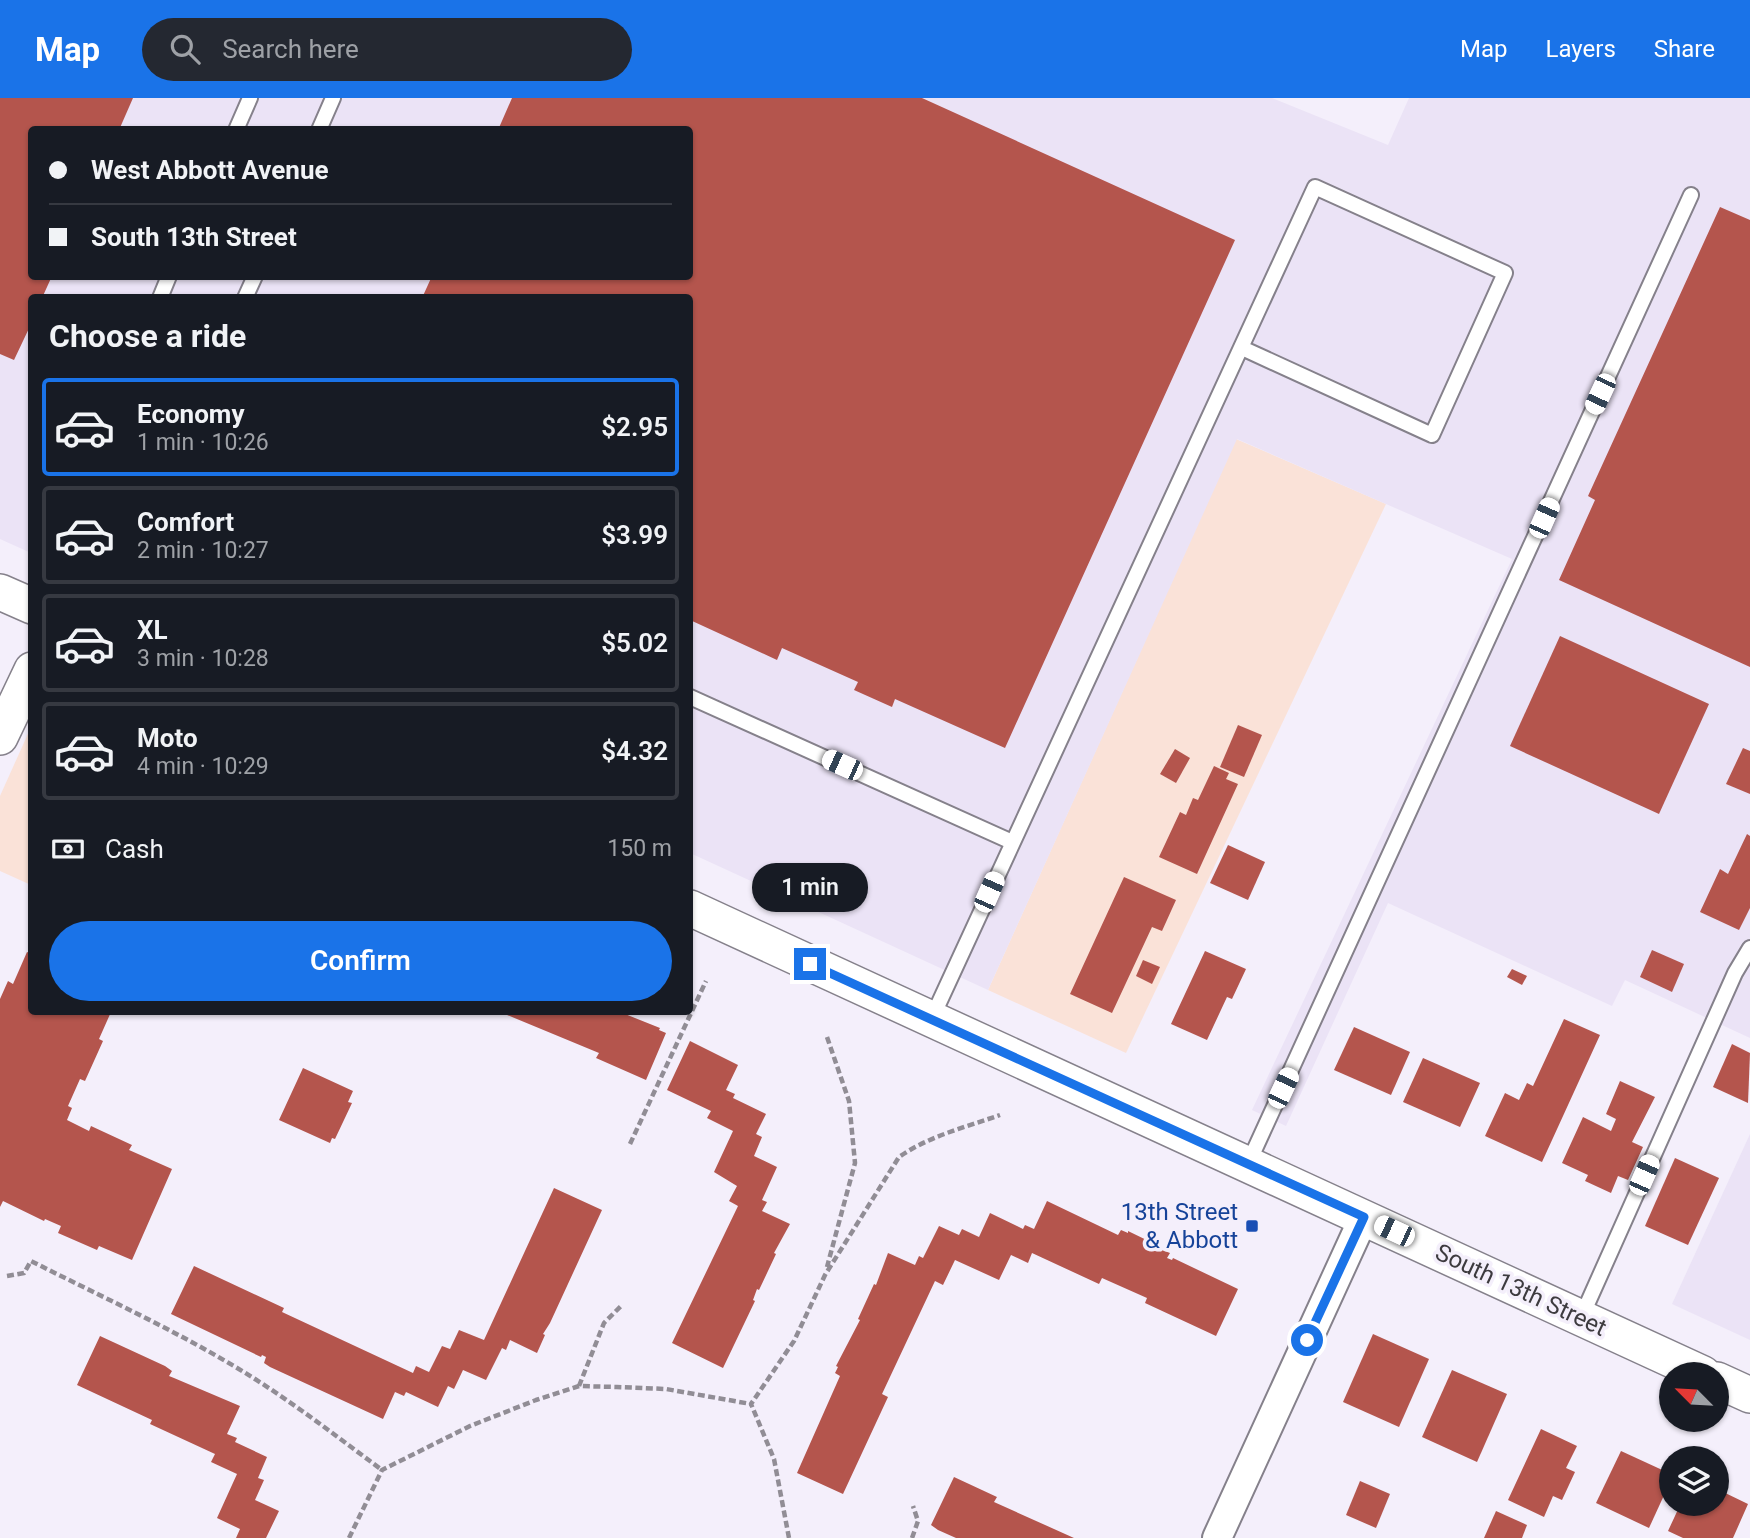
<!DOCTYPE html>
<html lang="en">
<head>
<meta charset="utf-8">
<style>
  body { margin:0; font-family:Roboto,sans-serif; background:#242831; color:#f1f3f6; height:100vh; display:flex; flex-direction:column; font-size:26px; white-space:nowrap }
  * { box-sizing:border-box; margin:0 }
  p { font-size:23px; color:#9ea1a6 }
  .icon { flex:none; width:38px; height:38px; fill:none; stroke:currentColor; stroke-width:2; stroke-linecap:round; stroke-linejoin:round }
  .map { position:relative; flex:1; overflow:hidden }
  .drawer { position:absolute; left:28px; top:196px; width:665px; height:721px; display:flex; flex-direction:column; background:#171b24; border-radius:7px; box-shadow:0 2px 5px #0004 }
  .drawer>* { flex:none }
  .guide { position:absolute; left:28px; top:28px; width:665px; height:154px; border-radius:7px; box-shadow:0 2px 5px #0004; display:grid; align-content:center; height:154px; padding:0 21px; background:#171b24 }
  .needle { width:46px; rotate:294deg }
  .controls { position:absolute; left:1659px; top:1264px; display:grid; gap:14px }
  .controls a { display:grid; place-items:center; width:70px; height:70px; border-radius:50%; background:#171b24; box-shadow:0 2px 5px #0004; font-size:35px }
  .end { position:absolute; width:32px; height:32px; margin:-16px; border:9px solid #1a73e8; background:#fff; box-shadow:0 0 0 4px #fff }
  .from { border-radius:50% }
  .bubble { position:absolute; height:49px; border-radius:24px; background:#171b24; box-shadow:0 2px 5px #0004; font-size:23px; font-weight:600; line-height:49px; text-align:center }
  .car { position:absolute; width:21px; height:42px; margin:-21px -10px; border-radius:9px; box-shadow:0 0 5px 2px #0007; background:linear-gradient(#fff 24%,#345 0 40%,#fff 0 76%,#345 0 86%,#fff 0) }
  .guide b { display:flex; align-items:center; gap:24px; height:66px; font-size:26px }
  .guide b+b { border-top:2px solid #363941 }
  .guide i { width:18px; height:18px; background:#f1f3f6 }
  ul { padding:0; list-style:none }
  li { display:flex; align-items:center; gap:21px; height:98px; margin:0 14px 10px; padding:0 7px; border:4px solid #363941; border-radius:7px }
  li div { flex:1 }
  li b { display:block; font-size:26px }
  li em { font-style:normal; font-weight:600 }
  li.current { border-color:#1a73e8 }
  li>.icon { width:63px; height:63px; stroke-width:1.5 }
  h2 { padding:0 21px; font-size:32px; line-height:84px }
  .pay { display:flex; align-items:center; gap:18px; height:77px; padding:0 21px; font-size:26px }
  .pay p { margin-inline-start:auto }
  .cta { display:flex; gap:14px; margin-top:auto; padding:14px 21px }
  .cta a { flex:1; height:80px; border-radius:42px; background:#1a73e8; color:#fff; font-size:28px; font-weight:600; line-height:80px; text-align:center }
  header { display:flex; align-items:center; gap:42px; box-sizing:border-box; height:98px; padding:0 35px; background:#1a73e8; color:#fff }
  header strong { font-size:33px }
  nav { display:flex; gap:38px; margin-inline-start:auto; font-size:24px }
  .search { width:490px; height:63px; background:#242831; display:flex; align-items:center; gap:18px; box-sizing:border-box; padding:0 24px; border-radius:38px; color:#9ea1a6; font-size:26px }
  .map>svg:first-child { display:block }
  .commercial { fill:#fae2d8 }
  .built { fill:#ebe3f6; fill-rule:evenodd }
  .building { fill:#b4554d }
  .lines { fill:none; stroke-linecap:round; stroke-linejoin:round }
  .service-casing { stroke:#85818b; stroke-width:18 }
  .minor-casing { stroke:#85818b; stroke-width:32 }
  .tertiary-casing { stroke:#85818b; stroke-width:38 }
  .path { stroke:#918d95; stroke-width:4.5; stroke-dasharray:7 3.5; stroke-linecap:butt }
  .service { stroke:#fff; stroke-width:14 }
  .minor { stroke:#fff; stroke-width:28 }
  .tertiary { stroke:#fff; stroke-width:35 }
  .route { stroke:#1a73e8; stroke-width:9 }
  .transit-dot { fill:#1a4fb4; stroke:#f4effb; stroke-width:2.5 }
  .labels { text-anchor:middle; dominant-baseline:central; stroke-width:7; stroke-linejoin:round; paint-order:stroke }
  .transit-label { font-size:24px; fill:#164399; stroke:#f4effb; text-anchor:end }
  .street-label { font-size:24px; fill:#3d3b3f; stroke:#f4effb }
</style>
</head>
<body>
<header>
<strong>Map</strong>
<div class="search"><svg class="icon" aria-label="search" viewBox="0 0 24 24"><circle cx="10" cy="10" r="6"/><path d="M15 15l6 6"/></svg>Search here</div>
<nav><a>Map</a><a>Layers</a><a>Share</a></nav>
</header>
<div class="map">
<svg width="1750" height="1440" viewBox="0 0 1750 1440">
  <rect width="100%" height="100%" fill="#f4effb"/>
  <!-- commercial -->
  <g class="commercial">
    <polygon points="1236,341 1386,406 1126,955 988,892"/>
    <polygon points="31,629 31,787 0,773 0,698"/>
  </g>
  <!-- built -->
  <g class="built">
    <path d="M0 0H1272L1388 47 1409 0H1750V940L1625 882 1612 908 1388 805 1286 1028 1252 1012 1512 461 1237 341 988 892 690 755V200H32L31 455 0 441ZM32 32H690V178H32Z"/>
    <polygon points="1750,1036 1750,1242 1672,1206"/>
  </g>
  <!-- building -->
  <g class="building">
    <polygon points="0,0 133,0 119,32 32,32 32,178 52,178 42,200 32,200 32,224 14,262 0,256"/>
    <polygon points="512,0 922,0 1235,142 1005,650 895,601 892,609 854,592 858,584 782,550 777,562 690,522 690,200 422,200 432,178 690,178 690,32 498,32"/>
    <polygon points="1720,109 1750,122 1750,569 1559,482 1595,402 1588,398"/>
    <polygon points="1560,538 1709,606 1659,716 1510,648"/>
    <polygon points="1238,627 1262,637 1244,679 1220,669"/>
    <polygon points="1743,650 1750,653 1750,696 1726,686"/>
    <polygon points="1175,651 1190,660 1176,685 1160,676"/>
    <polygon points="1214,668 1229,675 1226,681 1238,686 1197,776 1159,759 1180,714 1186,717 1193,700 1198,702"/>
    <polygon points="1747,736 1750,738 1750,810 1739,832 1700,814 1720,771 1728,776"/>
    <polygon points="1228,747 1265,764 1248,802 1210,785"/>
    <polygon points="1124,779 1176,802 1162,833 1152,829 1112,915 1070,896"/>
    <polygon points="1652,852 1684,866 1672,894 1640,879"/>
    <polygon points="1205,853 1246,871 1232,901 1227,899 1207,942 1171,926"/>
    <polygon points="27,854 32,856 32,914 111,914 99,941 103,943 85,983 80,981 68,1008 72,1010 67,1022 89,1033 91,1028 132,1047 129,1052 172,1071 132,1162 99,1148 97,1152 58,1135 61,1128 45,1121 44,1123 3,1103 0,1109 0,901 8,883 13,886"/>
    <polygon points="1143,862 1160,869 1152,886 1136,878"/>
    <polygon points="1512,871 1527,878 1522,887 1507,879"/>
    <polygon points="500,914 620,914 660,930 659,932 666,935 646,982 596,960 599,955"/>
    <polygon points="1564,921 1600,937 1542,1064 1485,1038 1505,995 1519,1002 1527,985 1533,988"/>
    <polygon points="1354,929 1410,954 1391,997 1334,972"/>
    <polygon points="690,943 738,967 726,992 735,996 733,1000 766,1016 756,1036 762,1039 754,1058 777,1069 762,1102 767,1104 762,1113 790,1126 774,1155 776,1156 759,1192 757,1191 753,1202 755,1203 723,1270 672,1245 738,1108 729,1103 737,1088 714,1074 733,1033 707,1020 711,1013 667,992"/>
    <polygon points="1732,946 1750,955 1748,1005 1713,989"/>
    <polygon points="1423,960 1480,985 1460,1029 1403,1004"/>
    <polygon points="303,970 353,993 348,1004 352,1005 335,1041 332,1040 330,1045 279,1022"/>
    <polygon points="1620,983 1655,999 1632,1044 1643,1049 1628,1082 1618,1078 1611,1095 1585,1083 1588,1077 1562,1065 1583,1019 1611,1033 1616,1021 1606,1016"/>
    <polygon points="1675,1060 1719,1080 1688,1147 1645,1128"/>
    <polygon points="554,1090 602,1112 550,1225 543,1236 545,1237 537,1255 510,1242 506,1252 502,1250 486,1282 463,1272 454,1291 448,1288 438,1309 406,1294 404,1298 395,1294 383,1321 270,1269 264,1265 266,1259 262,1257 261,1259 171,1216 194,1168 284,1210 282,1214 413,1275 416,1268 429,1274 442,1248 450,1251 459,1232 484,1242"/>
    <polygon points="1047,1103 1118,1137 1121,1132 1128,1135 1128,1133 1163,1150 1162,1152 1170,1155 1167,1160 1172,1162 1173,1160 1238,1191 1216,1238 1145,1205 1147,1200 1102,1180 1099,1186 1032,1155 1028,1165 1011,1157 999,1182 955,1162 943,1187 935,1183 882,1296 888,1299 843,1396 797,1375 840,1278 835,1275 838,1269 836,1268 860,1222 858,1221 874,1186 876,1187 888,1155 915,1167 919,1158 923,1160 939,1128 959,1137 962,1131 979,1139 990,1115 1023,1131 1025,1127 1034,1131"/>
    <polygon points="1373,1236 1429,1261 1399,1329 1343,1304"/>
    <polygon points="100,1238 165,1268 172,1273 169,1278 174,1280 240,1308 227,1336 237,1340 235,1344 267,1359 258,1380 264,1382 255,1402 279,1413 266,1440 236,1440 240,1431 217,1420 237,1376 211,1364 215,1356 150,1326 152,1322 77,1287"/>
    <polygon points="1452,1272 1507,1296 1477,1364 1422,1339"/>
    <polygon points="1541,1331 1577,1348 1566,1370 1575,1374 1562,1402 1553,1398 1544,1419 1508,1402"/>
    <polygon points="1621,1353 1671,1376 1671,1382 1649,1430 1596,1405"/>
    <polygon points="954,1379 997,1399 994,1404 1074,1440 956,1440 938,1432 931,1427"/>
    <polygon points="1360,1383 1390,1396 1376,1430 1346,1417"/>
    <polygon points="1717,1391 1748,1406 1733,1440 1683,1440 1668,1433 1681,1405 1717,1405"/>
    <polygon points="1496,1413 1527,1427 1522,1440 1484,1440"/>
  </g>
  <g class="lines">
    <defs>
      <g id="service">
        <polyline points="236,32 250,0"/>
        <polyline points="319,32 333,0"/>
        <polyline points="160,200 169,178"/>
        <polyline points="245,200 255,178"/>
        <polyline points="690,599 1012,744"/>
        <polyline points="932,920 1315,89 1505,175 1432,337 1242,250"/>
        <polyline points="1248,1066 1691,97"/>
        <polyline points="1581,1220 1735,875 1750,850"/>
      </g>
      <polyline id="minor" points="1217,1440 1364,1119"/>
      <g id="tertiary">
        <polyline points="0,494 32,508"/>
        <polyline points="0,639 32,572"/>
        <polyline points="690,810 1703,1276"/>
        <polyline points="1717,1282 1750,1297"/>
      </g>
    </defs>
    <!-- service casing -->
    <use href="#service" class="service-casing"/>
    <!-- minor casing -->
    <use href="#minor" class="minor-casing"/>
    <!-- tertiary casing -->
    <use href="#tertiary" class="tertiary-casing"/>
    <!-- path -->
    <g class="path">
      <polyline points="827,939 849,1003 855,1065 827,1169"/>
      <polyline points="630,1046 706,883"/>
      <path d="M7 1178 24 1175 31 1163C106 1201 184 1236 255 1281 299 1309 340 1341 382 1372"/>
      <polyline points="579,1288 604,1225 621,1208"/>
      <polyline points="349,1440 382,1372 470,1328 536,1302 579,1288 617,1289 666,1291 751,1306"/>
      <path d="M789 1440 774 1361 751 1306 794 1243 825 1177 899 1059C929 1038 966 1029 1000 1017"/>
      <polyline points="912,1440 918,1423 913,1408"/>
    </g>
    <!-- service -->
    <use href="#service" class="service"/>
    <!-- minor -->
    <use href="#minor" class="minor"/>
    <!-- tertiary -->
    <use href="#tertiary" class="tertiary"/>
  </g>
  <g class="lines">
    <!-- route -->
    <polyline class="route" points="810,866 1364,1119 1307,1242"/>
  </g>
  <!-- markers -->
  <rect class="transit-dot" x="1245" y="1121" width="14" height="14" rx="3.5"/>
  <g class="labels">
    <!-- transit labels -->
    <g class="transit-label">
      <text x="1238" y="1114">13th Street<tspan x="1238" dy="28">&amp; Abbott</tspan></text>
    </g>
    <!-- street labels -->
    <g class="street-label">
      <text transform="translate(1521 1192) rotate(25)">South 13th Street</text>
    </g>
  </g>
</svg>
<div class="controls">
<a><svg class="needle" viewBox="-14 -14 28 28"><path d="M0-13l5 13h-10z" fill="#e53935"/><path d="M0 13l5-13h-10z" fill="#9ea1a6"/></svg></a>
<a><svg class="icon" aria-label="layers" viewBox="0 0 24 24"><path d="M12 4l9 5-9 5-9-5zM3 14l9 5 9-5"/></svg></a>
</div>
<i class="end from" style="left:1307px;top:1242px"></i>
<i class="end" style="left:810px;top:866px"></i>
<div class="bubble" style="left:752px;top:765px;width:116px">1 min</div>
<i class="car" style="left:1600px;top:296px;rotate:205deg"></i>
<i class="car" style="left:1544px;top:420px;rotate:24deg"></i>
<i class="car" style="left:842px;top:667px;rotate:294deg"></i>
<i class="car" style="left:989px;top:794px;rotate:24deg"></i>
<i class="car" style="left:1283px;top:990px;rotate:25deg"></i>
<i class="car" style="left:1644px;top:1077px;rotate:24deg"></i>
<i class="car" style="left:1394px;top:1133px;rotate:295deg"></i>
<div class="guide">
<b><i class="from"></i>West Abbott Avenue</b>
<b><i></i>South 13th Street</b>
</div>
<section class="drawer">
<h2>Choose a ride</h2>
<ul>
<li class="current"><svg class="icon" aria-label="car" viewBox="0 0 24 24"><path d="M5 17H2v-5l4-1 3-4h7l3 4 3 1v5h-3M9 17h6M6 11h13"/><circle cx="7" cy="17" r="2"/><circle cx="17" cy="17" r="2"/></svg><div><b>Economy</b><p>1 min · 10:26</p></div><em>$2.95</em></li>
<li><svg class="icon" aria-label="car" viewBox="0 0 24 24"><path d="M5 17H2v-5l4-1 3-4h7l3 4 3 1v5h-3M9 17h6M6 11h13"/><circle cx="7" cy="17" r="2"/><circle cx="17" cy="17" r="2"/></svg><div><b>Comfort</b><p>2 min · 10:27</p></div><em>$3.99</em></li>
<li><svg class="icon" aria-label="car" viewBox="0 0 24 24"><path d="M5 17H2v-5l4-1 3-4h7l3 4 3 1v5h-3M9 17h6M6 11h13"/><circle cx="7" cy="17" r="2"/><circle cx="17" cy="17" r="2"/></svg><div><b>XL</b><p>3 min · 10:28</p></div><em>$5.02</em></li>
<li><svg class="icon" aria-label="car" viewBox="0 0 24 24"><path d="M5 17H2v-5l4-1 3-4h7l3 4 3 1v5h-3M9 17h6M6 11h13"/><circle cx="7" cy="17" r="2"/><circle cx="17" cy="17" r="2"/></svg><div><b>Moto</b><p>4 min · 10:29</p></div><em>$4.32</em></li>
</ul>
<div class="pay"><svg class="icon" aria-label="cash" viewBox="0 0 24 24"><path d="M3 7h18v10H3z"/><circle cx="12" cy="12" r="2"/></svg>Cash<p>150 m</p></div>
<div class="cta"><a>Confirm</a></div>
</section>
</div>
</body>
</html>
